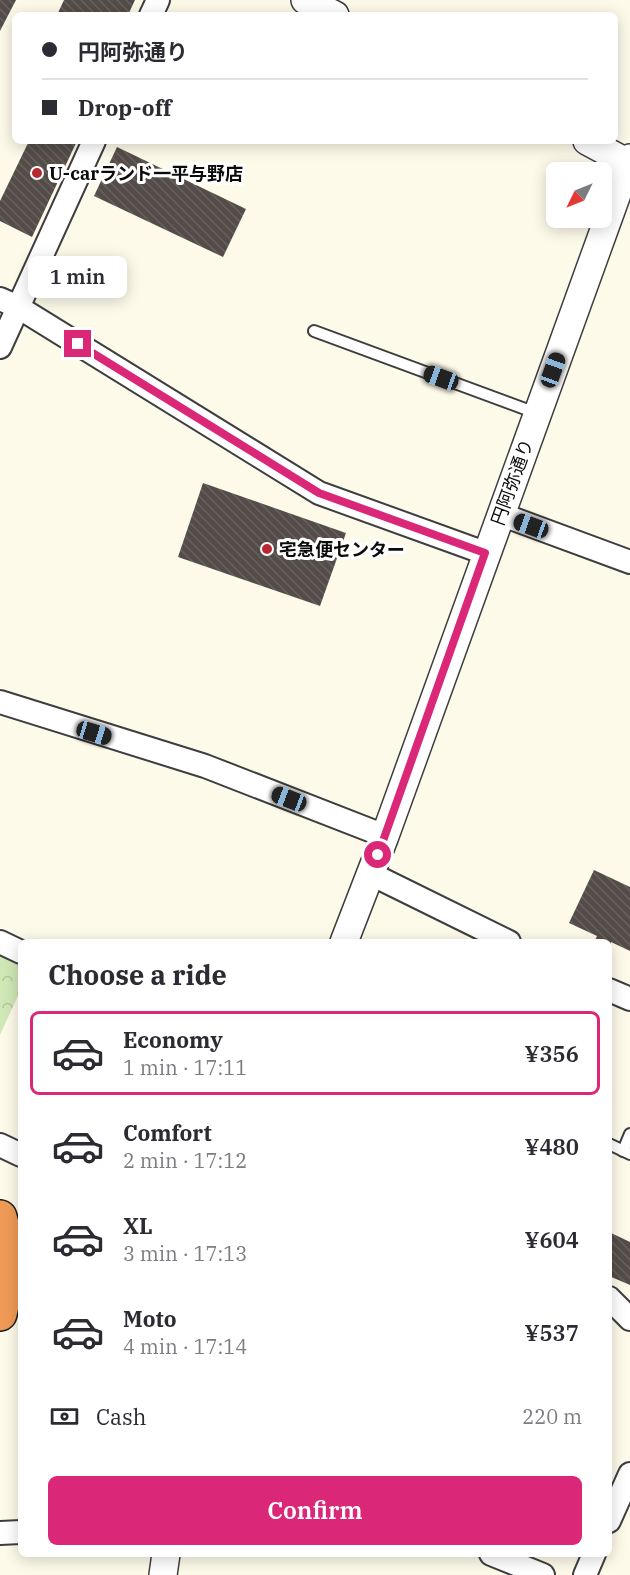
<!DOCTYPE html>
<html lang="en">
<head>
<meta charset="utf-8">
<style>
  body { margin:0; font-family:"IBM Plex Serif","Noto Sans JP",serif; background:#f7f7f7; color:#2b2b33; height:100vh; display:flex; flex-direction:column; font-size:22px; white-space:nowrap }
  * { box-sizing:border-box; margin:0 }
  p { font-size:20px; color:#7c7c81 }
  .icon { flex:none; width:33px; height:33px; fill:none; stroke:currentColor; stroke-width:2; stroke-linecap:round; stroke-linejoin:round }
  .map { position:relative; flex:1; overflow:hidden }
  .sheet { position:absolute; left:18px; top:939px; width:594px; height:618px; display:flex; flex-direction:column; background:#fff; border-radius:9px; box-shadow:0 3px 15px #0003 }
  .sheet>* { flex:none }
  .hud { position:absolute; left:12px; top:12px; width:606px; height:132px; border-radius:9px; box-shadow:0 3px 15px #0003; display:grid; align-content:center; height:132px; padding:0 30px; background:#fff }
  .needle { width:39px; rotate:227deg }
  .buttons { position:absolute; left:546px; top:162px; display:grid; gap:12px }
  .buttons a { display:grid; place-items:center; width:66px; height:66px; border-radius:9px; background:#fff; box-shadow:0 3px 15px #0003; font-size:30px }
  .end { position:absolute; width:27px; height:27px; margin:-14px; border:8px solid #db2777; background:#fff; box-shadow:0 0 0 3px #fff }
  .from { border-radius:50% }
  .bubble { position:absolute; height:42px; border-radius:9px; background:#fff; box-shadow:0 3px 15px #0003; font-size:20px; font-weight:600; line-height:42px; text-align:center }
  .car { position:absolute; width:18px; height:36px; margin:-18px -9px; border-radius:8px; box-shadow:0 0 4px 2px #0007; background:linear-gradient(#222 24%,#8ab4d8 0 40%,#222 0 76%,#8ab4d8 0 86%,#222 0) }
  .hud b { display:flex; align-items:center; gap:21px; height:57px; font-size:22px }
  .hud b+b { border-top:2px solid #e1e1e2 }
  .hud i { width:15px; height:15px; background:#2b2b33 }
  ul { padding:0; list-style:none }
  li { display:flex; align-items:center; gap:18px; height:84px; margin:0 12px 9px; padding:0 18px; border:3px solid transparent; border-radius:9px }
  li div { flex:1 }
  li b { display:block; font-size:22px }
  li em { font-style:normal; font-weight:600 }
  li.on { border-color:#db2777 }
  li>.icon { width:54px; height:54px; stroke-width:1.5 }
  h2 { padding:0 30px; font-size:27px; line-height:72px }
  .pay { display:flex; align-items:center; gap:15px; height:66px; padding:0 30px; font-size:22px }
  .pay p { margin-inline-start:auto }
  .action { display:flex; gap:12px; margin-top:auto; padding:12px 30px }
  .action a { flex:1; height:69px; border-radius:9px; background:#db2777; color:#fff; font-size:24px; font-weight:600; line-height:69px; text-align:center }
  .map>svg:first-child { display:block }
  .park { fill:url(#park-crowns) }
  .building { fill:url(#building-back-hatch) }
  .lines { fill:none; stroke-linecap:round; stroke-linejoin:round }
  .service-casing { stroke:#3e3e3e; stroke-width:14 }
  .minor-casing { stroke:#3e3e3e; stroke-width:26 }
  .tertiary-casing { stroke:#3e3e3e; stroke-width:30 }
  .motorway-casing { stroke:#1c1c1c; stroke-width:36 }
  .service { stroke:#fff; stroke-width:10 }
  .minor { stroke:#fff; stroke-width:22 }
  .tertiary { stroke:#fff; stroke-width:27 }
  .motorway { stroke:#f09a57; stroke-width:33 }
  .route { stroke:#db2777; stroke-width:8 }
  .poi-dot { fill:#b62832; stroke:#fff; stroke-width:2 }
  .labels { text-anchor:middle; dominant-baseline:central; stroke-width:6; stroke-linejoin:round; paint-order:stroke }
  .poi-label { font-size:18px; font-weight:bold; fill:#0b0b0b; stroke:#fff; text-anchor:start }
  .street-label { font-size:18px; fill:#0b0b0b; stroke:#fff }
</style>
</head>
<body>
<div class="map">
<svg width="630" height="1575" viewBox="0 0 630 1575">
  <defs>
    <pattern id="park-crowns" width="20" height="18" patternUnits="userSpaceOnUse" patternTransform="scale(1.5)"><rect width="20" height="18" fill="#d0e7b6"/><path d="M2 6a3 3 0 1 1 6 0M12 15a3 3 0 1 1 6 0" fill="none" stroke="#b1c59b"/></pattern>
    <pattern id="building-back-hatch" width="6" height="6" patternUnits="userSpaceOnUse" patternTransform="scale(1.5)"><rect width="6" height="6" fill="#544c48"/><path d="M-1 5l2 2M0 0l6 6M5-1l2 2" fill="none" stroke="#68615e"/></pattern>
  </defs>
  <rect width="100%" height="100%" fill="#fefaea"/>
  <!-- park -->
  <polygon class="park" points="0,955 21,964 21,989 0,1035"/>
  <!-- building -->
  <g class="building">
    <polygon points="0,0 16,0 0,31"/>
    <polygon points="64,0 135,0 128,15 57,15"/>
    <polygon points="29,141 77,141 32,237 0,221 0,201"/>
    <polygon points="117,147 246,209 223,257 94,196"/>
    <polygon points="203,483 346,533 320,606 178,557"/>
    <polygon points="594,870 630,887 630,951 611,942 609,947 609,942 594,942 597,936 569,923"/>
    <polygon points="609,1232 630,1242 630,1285 609,1276"/>
  </g>
  <g class="lines">
    <defs>
      <g id="service">
        <polyline points="314,331 536,413"/>
        <polyline points="609,1144 630,1154"/>
        <polyline points="623,1151 630,1134"/>
      </g>
      <g id="minor">
        <polyline points="151,15 158,0"/>
        <polyline points="0,299 18,307 319,493 485,553"/>
        <polyline points="0,347 94,141"/>
        <polyline points="500,514 630,562"/>
        <polyline points="0,702 205,766 385,836"/>
        <polyline points="371,874 509,942"/>
        <polyline points="0,942 21,952"/>
        <polyline points="609,990 630,999"/>
        <polyline points="0,1145 21,1155"/>
        <polyline points="609,1298 630,1319"/>
        <polyline points="609,1521 630,1474"/>
        <polyline points="0,1533 21,1532"/>
        <polyline points="491,1554 543,1575"/>
        <polyline points="585,1575 594,1554"/>
      </g>
      <g id="tertiary">
        <polyline points="305,0 335,15"/>
        <polyline points="587,141 628,163"/>
        <polyline points="344,942 385,836 630,158"/>
        <polyline points="163,1575 166,1554"/>
      </g>
      <path id="motorway" d="M0 1217C10 1248 8 1283 0 1314"/>
    </defs>
    <!-- service casing -->
    <use href="#service" class="service-casing"/>
    <!-- minor casing -->
    <use href="#minor" class="minor-casing"/>
    <!-- tertiary casing -->
    <use href="#tertiary" class="tertiary-casing"/>
    <!-- motorway casing -->
    <use href="#motorway" class="motorway-casing"/>
    <!-- service -->
    <use href="#service" class="service"/>
    <!-- minor -->
    <use href="#minor" class="minor"/>
    <!-- tertiary -->
    <use href="#tertiary" class="tertiary"/>
    <!-- motorway -->
    <use href="#motorway" class="motorway"/>
  </g>
  <g class="lines">
    <!-- route -->
    <polyline class="route" points="78,344 319,493 485,553 378,855"/>
  </g>
  <!-- markers -->
  <g class="poi-dot">
    <circle cx="37" cy="173" r="6"/>
    <circle cx="267" cy="549" r="6"/>
  </g>
  <g class="labels">
    <!-- poi labels -->
    <g class="poi-label">
      <text x="49" y="173">U-carランド一平与野店</text>
      <text x="279" y="549">宅急便センター</text>
    </g>
    <!-- street labels -->
    <g class="street-label">
      <text transform="translate(512 482) rotate(-70)">円阿弥通り</text>
    </g>
  </g>
</svg>
<div class="buttons">
<a><svg class="needle" viewBox="-14 -14 28 28"><path d="M0-13l5 13h-10z" fill="#e53935"/><path d="M0 13l5-13h-10z" fill="#7c7c81"/></svg></a>
</div>
<i class="end from" style="left:378px;top:855px"></i>
<i class="end" style="left:78px;top:344px"></i>
<div class="bubble" style="left:28px;top:256px;width:99px">1 min</div>
<i class="car" style="left:553px;top:370px;rotate:20deg"></i>
<i class="car" style="left:441px;top:378px;rotate:290deg"></i>
<i class="car" style="left:531px;top:526px;rotate:290deg"></i>
<i class="car" style="left:94px;top:733px;rotate:107deg"></i>
<i class="car" style="left:289px;top:799px;rotate:291deg"></i>
<div class="hud">
<b><i class="from"></i>円阿弥通り</b>
<b><i></i>Drop-off</b>
</div>
<section class="sheet">
<h2>Choose a ride</h2>
<ul>
<li class="on"><svg class="icon" aria-label="car" viewBox="0 0 24 24"><path d="M5 17H2v-5l4-1 3-4h7l3 4 3 1v5h-3M9 17h6M6 11h13"/><circle cx="7" cy="17" r="2"/><circle cx="17" cy="17" r="2"/></svg><div><b>Economy</b><p>1 min · 17:11</p></div><em>¥356</em></li>
<li><svg class="icon" aria-label="car" viewBox="0 0 24 24"><path d="M5 17H2v-5l4-1 3-4h7l3 4 3 1v5h-3M9 17h6M6 11h13"/><circle cx="7" cy="17" r="2"/><circle cx="17" cy="17" r="2"/></svg><div><b>Comfort</b><p>2 min · 17:12</p></div><em>¥480</em></li>
<li><svg class="icon" aria-label="car" viewBox="0 0 24 24"><path d="M5 17H2v-5l4-1 3-4h7l3 4 3 1v5h-3M9 17h6M6 11h13"/><circle cx="7" cy="17" r="2"/><circle cx="17" cy="17" r="2"/></svg><div><b>XL</b><p>3 min · 17:13</p></div><em>¥604</em></li>
<li><svg class="icon" aria-label="car" viewBox="0 0 24 24"><path d="M5 17H2v-5l4-1 3-4h7l3 4 3 1v5h-3M9 17h6M6 11h13"/><circle cx="7" cy="17" r="2"/><circle cx="17" cy="17" r="2"/></svg><div><b>Moto</b><p>4 min · 17:14</p></div><em>¥537</em></li>
</ul>
<div class="pay"><svg class="icon" aria-label="cash" viewBox="0 0 24 24"><path d="M3 7h18v10H3z"/><circle cx="12" cy="12" r="2"/></svg>Cash<p>220 m</p></div>
<div class="action"><a>Confirm</a></div>
</section>
</div>
</body>
</html>
